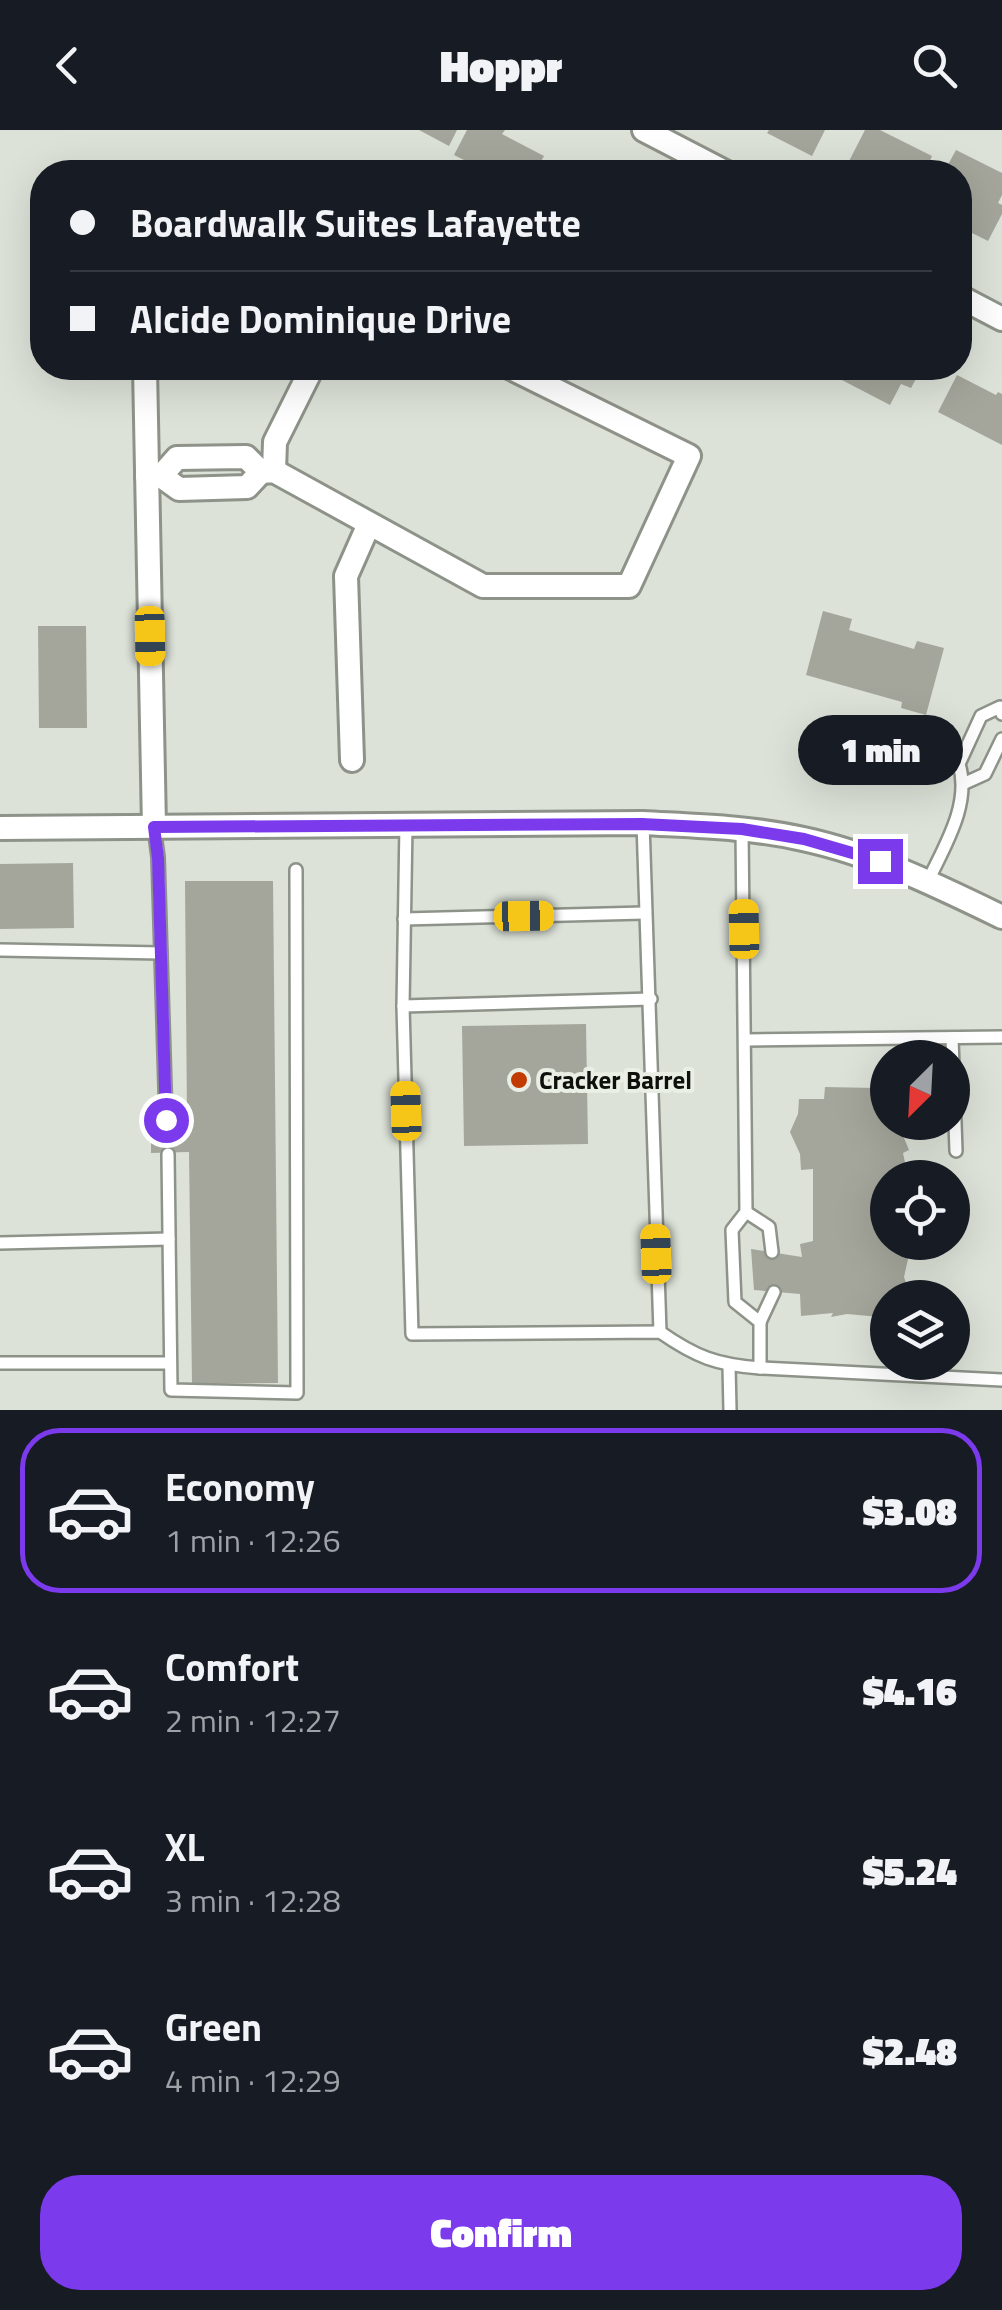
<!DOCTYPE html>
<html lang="en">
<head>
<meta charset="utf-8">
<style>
  body { margin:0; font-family:"Titillium Web",sans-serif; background:#20242c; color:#f1f3f6; height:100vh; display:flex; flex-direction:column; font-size:38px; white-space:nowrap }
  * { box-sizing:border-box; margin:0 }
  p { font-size:32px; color:#9ea1a6 }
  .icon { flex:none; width:55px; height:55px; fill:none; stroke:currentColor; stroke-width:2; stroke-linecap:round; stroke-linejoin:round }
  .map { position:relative; height:1280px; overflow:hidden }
  .panel { display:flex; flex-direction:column; background:#171b24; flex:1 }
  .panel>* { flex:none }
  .hud { position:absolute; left:30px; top:30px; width:942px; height:220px; border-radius:40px; box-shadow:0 10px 40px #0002; display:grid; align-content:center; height:220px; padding:0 40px; background:#171b24 }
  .needle { width:65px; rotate:204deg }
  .buttons { position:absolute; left:870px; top:910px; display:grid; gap:20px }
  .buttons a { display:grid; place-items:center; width:100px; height:100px; border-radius:50%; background:#171b24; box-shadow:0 10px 40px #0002; font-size:50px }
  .end { position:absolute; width:45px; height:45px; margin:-22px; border:12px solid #7c3aed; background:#fff; box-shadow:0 0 0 5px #fff }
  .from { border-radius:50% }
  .bubble { position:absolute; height:70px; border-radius:35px; background:#171b24; box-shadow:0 10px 40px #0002; font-size:32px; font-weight:800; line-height:70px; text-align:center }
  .car { position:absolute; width:30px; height:60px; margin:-30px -15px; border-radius:12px; box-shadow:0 0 8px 2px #0007; background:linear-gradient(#f5c518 24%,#345 0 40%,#f5c518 0 76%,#345 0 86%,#f5c518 0) }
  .hud b { display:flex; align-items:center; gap:35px; height:95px; font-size:38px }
  .hud b+b { border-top:2px solid #363941 }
  .hud i { width:25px; height:25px; background:#f1f3f6 }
  ul { padding:18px 0 0; list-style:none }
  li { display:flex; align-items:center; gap:30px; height:165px; margin:0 20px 15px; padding:0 20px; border:5px solid transparent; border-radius:40px }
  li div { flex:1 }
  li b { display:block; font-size:38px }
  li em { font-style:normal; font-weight:800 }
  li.on { border-color:#7c3aed }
  li>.icon { width:90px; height:90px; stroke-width:1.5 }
  .action { display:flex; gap:20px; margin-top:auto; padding:20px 40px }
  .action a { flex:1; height:115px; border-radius:40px; background:#7c3aed; color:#fff; font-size:40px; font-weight:800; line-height:115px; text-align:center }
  header { display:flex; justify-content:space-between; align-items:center; height:130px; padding:0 40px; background:#171b24; font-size:45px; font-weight:800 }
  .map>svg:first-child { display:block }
  .building { fill:#a4a69b }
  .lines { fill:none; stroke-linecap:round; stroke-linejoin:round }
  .lane-casing { stroke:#8d9389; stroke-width:16 }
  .street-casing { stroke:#8d9389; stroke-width:28 }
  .lane { stroke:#fff; stroke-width:11 }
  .street { stroke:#fff; stroke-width:22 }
  .route { stroke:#7c3aed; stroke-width:12 }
  .poi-dot { fill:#c23b00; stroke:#e9efe5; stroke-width:4 }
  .labels { text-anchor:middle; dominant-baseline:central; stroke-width:8; stroke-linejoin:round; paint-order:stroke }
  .poi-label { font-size:25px; font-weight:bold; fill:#0e100c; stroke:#e9efe5; text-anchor:start }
</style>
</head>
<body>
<header><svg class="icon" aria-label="back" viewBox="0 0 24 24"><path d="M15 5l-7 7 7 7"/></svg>Hoppr<svg class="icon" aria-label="search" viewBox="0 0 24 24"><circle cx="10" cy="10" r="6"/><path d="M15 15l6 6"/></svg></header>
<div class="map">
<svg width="1002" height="1280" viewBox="0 0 1002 1280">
  <rect width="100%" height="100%" fill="#dce2d8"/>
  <!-- building -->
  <g class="building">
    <polygon points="419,0 457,0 449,16"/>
    <polygon points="467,0 505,0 502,4 544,26 535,42 488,42 454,25"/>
    <polygon points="769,0 825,0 812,26 767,3"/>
    <polygon points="865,0 880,0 932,26 927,38 920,34 916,42 910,42 890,33 885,42 851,42 845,39"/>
    <polygon points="956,20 1002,43 1002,65 998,73 1002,75 1002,84 988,111 960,97 960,42 944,42"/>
    <polygon points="844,238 922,238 911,258 901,254 890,275 838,248"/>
    <polygon points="957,245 996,265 998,262 1002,264 1002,315 938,282"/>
    <polygon points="823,481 852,489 849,500 914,519 917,511 944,518 926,585 901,578 902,572 806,545"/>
    <polygon points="38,496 86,496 87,598 39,598"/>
    <polygon points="73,733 74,798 0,799 0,734"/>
    <polygon points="185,751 273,751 278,1253 192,1254 189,1022 151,1023 151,990 187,989"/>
    <polygon points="586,894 588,1014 464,1016 462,896"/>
    <polygon points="825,957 876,958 879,966 888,967 888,992 904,992 902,1003 909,1020 903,1023 907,1042 895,1038 894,1048 888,1048 888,1112 907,1112 908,1129 904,1147 911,1167 888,1168 888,1184 880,1187 847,1184 831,1187 833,1183 801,1186 800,1164 754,1160 751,1119 802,1127 800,1114 813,1111 813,1039 801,1040 800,1024 790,1002 798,984 799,969 824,969"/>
  </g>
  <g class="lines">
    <defs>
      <g id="lane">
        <polyline points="965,653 985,644 1002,609"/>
        <polyline points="643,693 660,1202"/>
        <path d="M406 694 403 876 412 1204 660 1202C696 1227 717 1235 760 1238V1192L735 1172 732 1100 746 1082 742 699"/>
        <polyline points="154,697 158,727 166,990"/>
        <path d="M928 751C945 715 971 674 959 634L981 586 1000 577 1002 584"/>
        <polyline points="404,789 644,783"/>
        <polyline points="0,820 161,823"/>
        <polyline points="403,876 651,869"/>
        <polyline points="952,908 956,1021"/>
        <polyline points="747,910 1002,907"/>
        <polyline points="168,1024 171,1260 297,1263 296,740"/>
        <polyline points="746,1082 769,1097 772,1122"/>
        <polyline points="0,1113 169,1109"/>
        <polyline points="760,1192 774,1162"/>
        <polyline points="0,1233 170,1233"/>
        <polyline points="729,1236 730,1280"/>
        <polyline points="760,1238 1002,1250"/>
      </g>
      <g id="street">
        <polyline points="644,0 725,42"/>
        <polyline points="960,167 1002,189"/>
        <polyline points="145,238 154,697"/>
        <polyline points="274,341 275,312 312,238"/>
        <polyline points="261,342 274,341 483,456 629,456 689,326 511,238"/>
        <polyline points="147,346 161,346 179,359 247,357 261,342 246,327 177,328 161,346"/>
        <polyline points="352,630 346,446 369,394"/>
        <path d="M0 698 643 693C696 696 750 697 803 709 873 724 938 756 1002 787"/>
      </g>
    </defs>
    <!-- lane casing -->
    <use href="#lane" class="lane-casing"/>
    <!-- street casing -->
    <use href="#street" class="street-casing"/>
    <!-- lane -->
    <use href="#lane" class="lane"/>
    <!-- street -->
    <use href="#street" class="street"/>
  </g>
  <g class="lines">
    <!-- route -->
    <polyline class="route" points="166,990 158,728 154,697 642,694 742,699 804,709 880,731"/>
  </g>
  <!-- markers -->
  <circle class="poi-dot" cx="519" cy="950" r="10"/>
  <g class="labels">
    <!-- poi labels -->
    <g class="poi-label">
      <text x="539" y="950">Cracker Barrel</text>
    </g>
  </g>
</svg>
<div class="buttons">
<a><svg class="needle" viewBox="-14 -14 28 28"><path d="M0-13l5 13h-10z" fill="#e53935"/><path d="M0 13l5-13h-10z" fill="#9ea1a6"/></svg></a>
<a><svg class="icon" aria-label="locate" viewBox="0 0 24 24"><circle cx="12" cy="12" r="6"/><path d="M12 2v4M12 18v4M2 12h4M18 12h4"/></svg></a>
<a><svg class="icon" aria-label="layers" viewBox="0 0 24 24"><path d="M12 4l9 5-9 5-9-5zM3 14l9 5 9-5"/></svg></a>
</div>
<i class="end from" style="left:166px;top:990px"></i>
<i class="end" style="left:880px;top:731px"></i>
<div class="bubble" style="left:798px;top:585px;width:165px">1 min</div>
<i class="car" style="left:150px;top:506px;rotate:179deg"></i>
<i class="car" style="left:524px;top:786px;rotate:89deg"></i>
<i class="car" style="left:744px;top:799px;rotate:359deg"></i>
<i class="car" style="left:406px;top:981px;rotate:358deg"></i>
<i class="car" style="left:656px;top:1124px;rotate:358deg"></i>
<div class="hud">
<b><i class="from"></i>Boardwalk Suites Lafayette</b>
<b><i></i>Alcide Dominique Drive</b>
</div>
</div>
<section class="panel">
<ul>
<li class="on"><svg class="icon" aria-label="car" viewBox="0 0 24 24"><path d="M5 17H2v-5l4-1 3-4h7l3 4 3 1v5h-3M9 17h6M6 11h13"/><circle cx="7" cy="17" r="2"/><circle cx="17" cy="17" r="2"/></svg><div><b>Economy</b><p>1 min · 12:26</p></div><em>$3.08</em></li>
<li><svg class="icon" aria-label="car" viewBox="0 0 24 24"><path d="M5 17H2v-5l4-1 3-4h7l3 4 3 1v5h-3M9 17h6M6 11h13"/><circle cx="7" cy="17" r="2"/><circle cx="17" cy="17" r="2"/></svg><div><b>Comfort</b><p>2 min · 12:27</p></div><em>$4.16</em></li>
<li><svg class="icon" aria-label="car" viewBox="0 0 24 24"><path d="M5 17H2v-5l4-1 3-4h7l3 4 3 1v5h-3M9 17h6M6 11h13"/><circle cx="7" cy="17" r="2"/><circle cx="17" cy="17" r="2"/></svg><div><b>XL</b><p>3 min · 12:28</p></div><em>$5.24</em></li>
<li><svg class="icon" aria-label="car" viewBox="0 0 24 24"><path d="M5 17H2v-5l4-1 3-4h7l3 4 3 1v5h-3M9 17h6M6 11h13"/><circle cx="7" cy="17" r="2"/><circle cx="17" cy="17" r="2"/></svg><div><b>Green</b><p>4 min · 12:29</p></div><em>$2.48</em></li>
</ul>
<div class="action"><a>Confirm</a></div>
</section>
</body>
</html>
